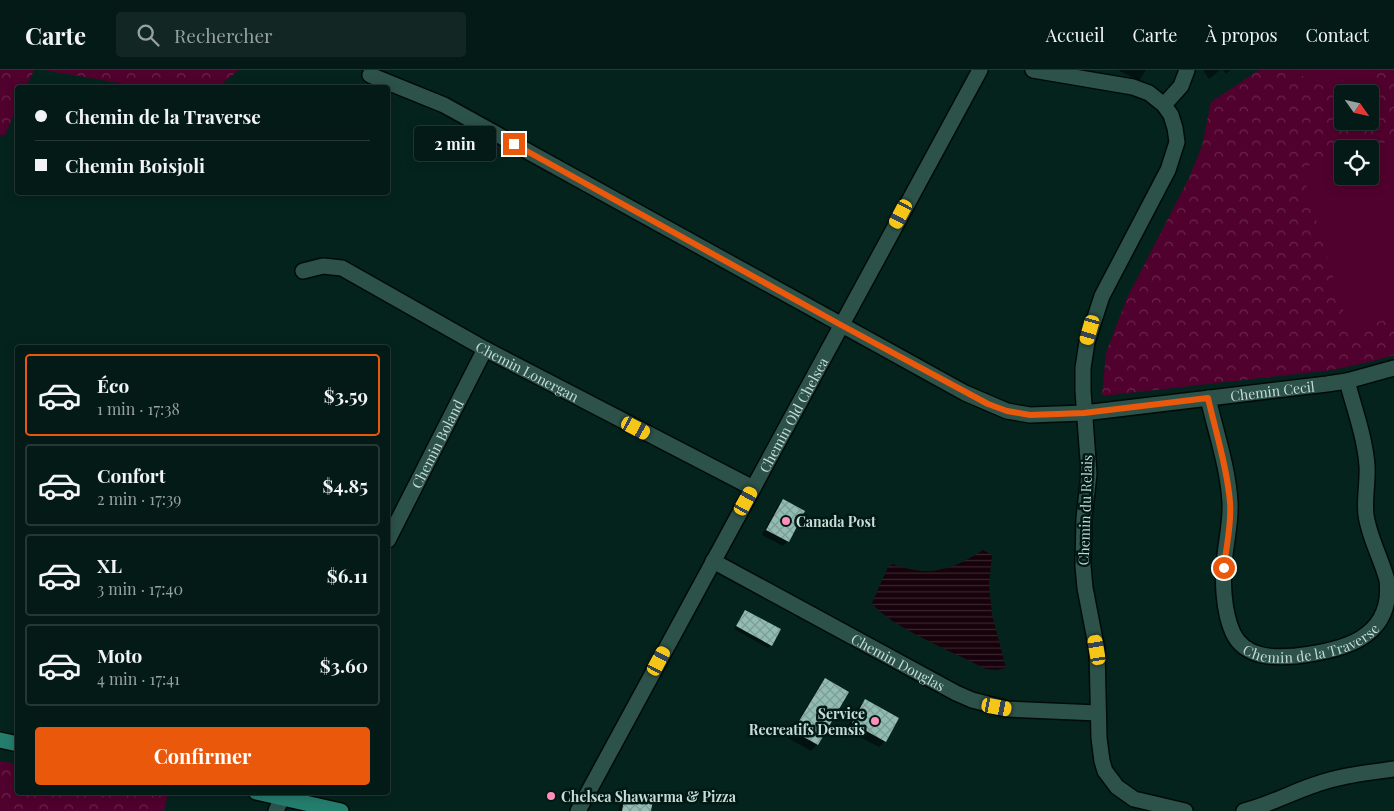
<!DOCTYPE html>
<html lang="fr">
<head>
<meta charset="utf-8">
<style>
  body { margin:0; font-family:"Playfair Display",serif; background:#122723; color:#f1f3f6; height:100vh; display:flex; flex-direction:column; font-size:19px; white-space:nowrap }
  * { box-sizing:border-box; margin:0 }
  p { font-size:16px; color:#97a1a1 }
  .icon { flex:none; width:28px; height:28px; fill:none; stroke:currentColor; stroke-width:2; stroke-linecap:round; stroke-linejoin:round }
  .map { position:relative; flex:1; overflow:hidden }
  .drawer { position:absolute; left:15px; top:275px; width:375px; height:450px; display:flex; flex-direction:column; background:#041a16; border-radius:5px; box-shadow:0 2px 12px #0003,0 0 0 1px #253835 }
  .drawer>* { flex:none }
  .hud { position:absolute; left:15px; top:15px; width:375px; height:110px; border-radius:5px; box-shadow:0 2px 12px #0003,0 0 0 1px #253835; display:grid; align-content:center; height:110px; padding:0 20px; background:#041a16 }
  .needle { width:32px; rotate:124deg }
  .controls { position:absolute; left:1334px; top:15px; display:grid; gap:10px }
  .controls a { display:grid; place-items:center; width:45px; height:45px; border-radius:5px; background:#041a16; box-shadow:0 2px 12px #0003,0 0 0 1px #253835; font-size:25px }
  .end { position:absolute; width:22px; height:22px; margin:-11px; border:6px solid #ea580c; background:#fff; box-shadow:0 0 0 2px #fff }
  .from { border-radius:50% }
  .bubble { position:absolute; height:35px; border-radius:5px; background:#041a16; box-shadow:0 2px 12px #0003,0 0 0 1px #253835; font-size:16px; font-weight:700; line-height:35px; text-align:center }
  .car { position:absolute; width:15px; height:30px; margin:-15px -8px; border-radius:6px; box-shadow:0 0 4px 1px #0007; background:linear-gradient(#f5c518 24%,#345 0 40%,#f5c518 0 76%,#345 0 86%,#f5c518 0) }
  .hud b { display:flex; align-items:center; gap:18px; height:48px; font-size:19px }
  .hud b+b { border-top:1px solid #253835 }
  .hud i { width:12px; height:12px; background:#f1f3f6 }
  ul { padding:9px 0 0; list-style:none }
  li { display:flex; align-items:center; gap:15px; height:82px; margin:0 10px 8px; padding:0 10px; border:2px solid #253835; border-radius:5px }
  li div { flex:1 }
  li b { display:block; font-size:19px }
  li em { font-style:normal; font-weight:700 }
  li.current { border-color:#ea580c }
  li>.icon { width:45px; height:45px; stroke-width:1.5 }
  .primary-button { display:flex; gap:10px; margin-top:auto; padding:10px 20px }
  .primary-button a { flex:1; height:58px; border-radius:5px; background:#ea580c; color:#fff; font-size:20px; font-weight:700; line-height:58px; text-align:center }
  header { display:flex; align-items:center; gap:30px; box-sizing:border-box; height:70px; padding:0 25px; background:#041a16; border-bottom:1px solid #253835 }
  header strong { font-size:24px }
  nav { display:flex; gap:28px; margin-inline-start:auto; font-size:18px }
  .search { width:350px; height:45px; background:#122723; display:flex; align-items:center; gap:12px; box-sizing:border-box; padding:0 18px; border-radius:5px; color:#97a1a1; font-size:19px }
  .map>svg:first-child { display:block }
  .forest { fill:url(#forest-crowns); fill-rule:evenodd }
  .pitch { fill:#51012d }
  .water { fill:url(#water-rules) }
  .shadow { fill:#0007 }
  .building { fill:url(#building-cross-hatch) }
  .lines { fill:none; stroke-linecap:round; stroke-linejoin:round }
  .minor-casing { stroke:#000b07; stroke-width:18 }
  .major-casing { stroke:#000b07; stroke-width:18 }
  .minor { stroke:#2c524a; stroke-width:15 }
  .major { stroke:#247e6e; stroke-width:15 }
  .route { stroke:#ea580c; stroke-width:6 }
  .poi-dot { fill:#fe8ebc; stroke:#001914; stroke-width:2 }
  .labels { text-anchor:middle; dominant-baseline:central; stroke-width:5; stroke-linejoin:round; paint-order:stroke }
  .street-label { font-size:14px; fill:#c7dcd6; stroke:#001914 }
  .poi-label { font-size:14px; font-weight:bold; fill:#c7dcd6; stroke:#001914; text-anchor:start }
</style>
</head>
<body>
<header>
<strong>Carte</strong>
<div class="search"><svg class="icon" aria-label="search" viewBox="0 0 24 24"><circle cx="10" cy="10" r="6"/><path d="M15 15l6 6"/></svg>Rechercher</div>
<nav><a>Accueil</a><a>Carte</a><a>À propos</a><a>Contact</a></nav>
</header>
<div class="map">
<svg width="1394" height="741" viewBox="0 0 1394 741">
  <defs>
    <pattern id="forest-crowns" width="20" height="18" patternUnits="userSpaceOnUse" patternTransform="scale(1.25)"><rect width="20" height="18" fill="#51012d"/><path d="M2 6a3 3 0 1 1 6 0M12 15a3 3 0 1 1 6 0" fill="none" stroke="#69254b"/></pattern>
    <pattern id="water-rules" width="6" height="5" patternUnits="userSpaceOnUse" patternTransform="scale(1.25)"><rect width="6" height="5" fill="#17010a"/><path d="M0 2.5h6" fill="none" stroke="#37252d"/></pattern>
    <pattern id="building-cross-hatch" width="8" height="8" patternUnits="userSpaceOnUse" patternTransform="scale(1.25)"><rect width="8" height="8" fill="#92bbb1"/><path d="M0 0l8 8M0 8l8-8" fill="none" stroke="#7c9d95"/></pattern>
  </defs>
  <rect width="100%" height="100%" fill="#05231d"/>
  <!-- forest -->
  <g class="forest">
    <polygon points="0,0 34,0 26,17 18,18 17,37 5,65 0,65"/>
    <polygon points="44,0 239,0 219,16 211,17 142,17"/>
    <path d="M1259 0H1394V285L1369 292 1332 300 1102 326 1106 283 1127 228 1189 108 1202 76 1211 32ZM1342 24H1370V51H1342ZM1342 79H1370V106H1342Z"/>
    <polygon points="0,691 17,694 18,722 165,723 168,723 164,741 0,741"/>
  </g>
  <!-- pitch -->
  <g class="pitch">
    <polygon points="1291,0 1376,0 1364,24 1342,24 1342,26"/>
    <polygon points="1394,70 1394,247 1349,260 1301,98 1342,86 1342,106 1370,106 1370,79 1365,79"/>
  </g>
  <!-- water -->
  <path class="water" d="M983 480 992 485 989 514 992 545 1006 598 996 600 986 599C958 584 888 556 872 533L888 497 893 494C929 508 952 500 983 480Z"/>
  <!-- shadow -->
  <g class="shadow">
    <polygon points="1118,0 1146,0 1139,11"/>
    <polygon points="1203,0 1220,0 1209,9"/>
    <polygon points="1223,0 1231,0 1226,4"/>
    <polygon points="783,431 804,442 788,471 783,476 762,465 778,435"/>
    <polygon points="745,541 771,575 768,578 734,559"/>
    <polygon points="825,609 848,623 817,675 811,681 788,668 819,616"/>
    <polygon points="865,631 885,671 879,677 846,660 858,637"/>
    <polygon points="625,727 650,741 619,741 620,731"/>
  </g>
  <!-- building -->
  <g class="building">
    <polygon points="783,429 805,441 789,472 766,460"/>
    <polygon points="745,540 781,559 772,576 736,556"/>
    <polygon points="825,608 849,622 818,675 793,661"/>
    <polygon points="865,629 899,648 886,672 852,653"/>
    <polygon points="625,725 653,730 651,741 622,741"/>
  </g>
  <g class="lines">
    <defs>
      <g id="minor">
        <polyline points="1033,0 1133,17 1149,23 1164,35 1171,45 1175,58 1177,72 1168,100 1102,226 1087,272 1083,298 1083,321 1089,404 1084,448 1083,496 1085,518 1097,580 1099,668 1102,691 1105,701 1117,717 1134,729 1185,741"/>
        <path id="s1" d="M370 5 444 35 965 323 1007 341 1030 345 1084 343 1327 314 1347 311 1394 298"/>
        <polyline points="1164,35 1181,16 1187,0"/>
        <path id="s2" d="M303 201 323 196 342 198 485 279 753 418"/>
        <path id="s3" d="M1208 328C1216 363 1228 397 1230 432 1231 450 1227 467 1225 485 1222 509 1223 541 1233 563 1245 588 1273 588 1296 586 1339 581 1394 570 1387 510 1381 488 1369 467 1366 445 1364 429 1368 412 1367 396 1365 367 1354 338 1347 311"/>
        <path id="s4" d="M388 470 485 279"/>
        <path id="s5" d="M713 491 956 623 972 630 1007 639 1098 643"/>
        <polyline points="276,741 282,728"/>
        <path id="s6" d="M578 741 980 0"/>
        <path d="M1244 741C1269 735 1292 722 1317 714 1342 705 1368 703 1394 699"/>
      </g>
      <g id="major">
        <polyline points="0,670 18,674"/>
        <polyline points="256,722 341,741"/>
      </g>
    </defs>
    <!-- minor casing -->
    <use href="#minor" class="minor-casing"/>
    <!-- major casing -->
    <use href="#major" class="major-casing"/>
    <!-- minor -->
    <use href="#minor" class="minor"/>
    <!-- major -->
    <use href="#major" class="major"/>
  </g>
  <g class="lines">
    <!-- route -->
    <path class="route" d="M514 74 841 255 988 334 1007 341 1030 345 1084 343 1208 328C1216 363 1227 397 1230 432 1232 454 1226 476 1224 498"/>
  </g>
  <!-- markers -->
  <g class="poi-dot">
    <circle cx="786" cy="451" r="5"/>
    <circle cx="875" cy="651" r="5"/>
    <circle cx="551" cy="726" r="5"/>
  </g>
  <g class="labels">
    <!-- street labels -->
    <g class="street-label">
      <text stroke="none"><textPath href="#s2" startOffset="252">Chemin Lonergan</textPath></text>
      <text stroke="none"><textPath href="#s1" startOffset="988">Chemin Cecil</textPath></text>
      <text stroke="none"><textPath href="#s6" startOffset="451">Chemin Old Chelsea</textPath></text>
      <text stroke="none"><textPath href="#s4" startOffset="108">Chemin Boland</textPath></text>
      <text transform="translate(1085 440) rotate(-88)">Chemin du Relais</text>
      <text stroke="none"><textPath href="#s3" startOffset="328">Chemin de la Traverse</textPath></text>
      <text stroke="none"><textPath href="#s5" startOffset="211">Chemin Douglas</textPath></text>
    </g>
    <!-- poi labels -->
    <g class="poi-label">
      <text x="796" y="451">Canada Post</text>
      <text x="865" y="643" text-anchor="end">Service<tspan x="865" dy="16">Recreatifs Demsis</tspan></text>
      <text x="561" y="726">Chelsea Shawarma &amp; Pizza</text>
    </g>
  </g>
</svg>
<div class="controls">
<a><svg class="needle" viewBox="-14 -14 28 28"><path d="M0-13l5 13h-10z" fill="#e53935"/><path d="M0 13l5-13h-10z" fill="#97a1a1"/></svg></a>
<a><svg class="icon" aria-label="locate" viewBox="0 0 24 24"><circle cx="12" cy="12" r="6"/><path d="M12 2v4M12 18v4M2 12h4M18 12h4"/></svg></a>
</div>
<i class="end from" style="left:1224px;top:498px"></i>
<i class="end" style="left:514px;top:74px"></i>
<div class="bubble" style="left:414px;top:56px;width:82px">2 min</div>
<i class="car" style="left:901px;top:144px;rotate:208deg"></i>
<i class="car" style="left:1090px;top:260px;rotate:196deg"></i>
<i class="car" style="left:636px;top:358px;rotate:118deg"></i>
<i class="car" style="left:746px;top:431px;rotate:29deg"></i>
<i class="car" style="left:1097px;top:580px;rotate:350deg"></i>
<i class="car" style="left:659px;top:591px;rotate:28deg"></i>
<i class="car" style="left:997px;top:637px;rotate:101deg"></i>
<div class="hud">
<b><i class="from"></i>Chemin de la Traverse</b>
<b><i></i>Chemin Boisjoli</b>
</div>
<section class="drawer">
<ul>
<li class="current"><svg class="icon" aria-label="car" viewBox="0 0 24 24"><path d="M5 17H2v-5l4-1 3-4h7l3 4 3 1v5h-3M9 17h6M6 11h13"/><circle cx="7" cy="17" r="2"/><circle cx="17" cy="17" r="2"/></svg><div><b>Éco</b><p>1 min · 17:38</p></div><em>$3.59</em></li>
<li><svg class="icon" aria-label="car" viewBox="0 0 24 24"><path d="M5 17H2v-5l4-1 3-4h7l3 4 3 1v5h-3M9 17h6M6 11h13"/><circle cx="7" cy="17" r="2"/><circle cx="17" cy="17" r="2"/></svg><div><b>Confort</b><p>2 min · 17:39</p></div><em>$4.85</em></li>
<li><svg class="icon" aria-label="car" viewBox="0 0 24 24"><path d="M5 17H2v-5l4-1 3-4h7l3 4 3 1v5h-3M9 17h6M6 11h13"/><circle cx="7" cy="17" r="2"/><circle cx="17" cy="17" r="2"/></svg><div><b>XL</b><p>3 min · 17:40</p></div><em>$6.11</em></li>
<li><svg class="icon" aria-label="car" viewBox="0 0 24 24"><path d="M5 17H2v-5l4-1 3-4h7l3 4 3 1v5h-3M9 17h6M6 11h13"/><circle cx="7" cy="17" r="2"/><circle cx="17" cy="17" r="2"/></svg><div><b>Moto</b><p>4 min · 17:41</p></div><em>$3.60</em></li>
</ul>
<div class="primary-button"><a>Confirmer</a></div>
</section>
</div>
</body>
</html>
